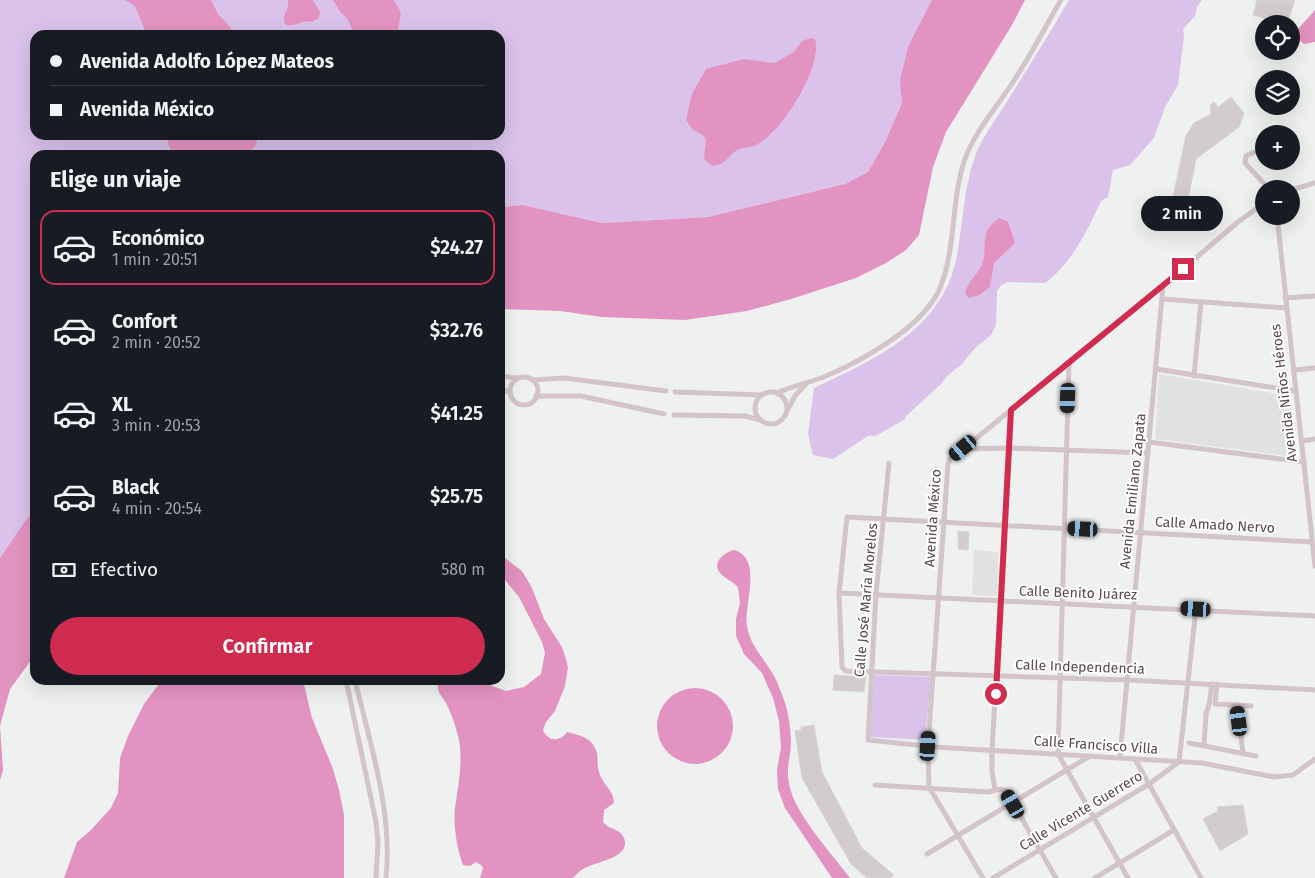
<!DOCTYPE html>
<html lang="es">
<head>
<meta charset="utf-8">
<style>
  body { margin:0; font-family:"Fira Sans",sans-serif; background:#20242c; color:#f1f3f6; height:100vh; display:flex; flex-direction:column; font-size:19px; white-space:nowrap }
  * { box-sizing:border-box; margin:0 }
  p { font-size:16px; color:#9ea1a6 }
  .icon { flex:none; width:28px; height:28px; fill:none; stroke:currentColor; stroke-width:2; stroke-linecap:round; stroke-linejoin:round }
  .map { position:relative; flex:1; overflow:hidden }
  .side { position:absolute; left:30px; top:150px; width:475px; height:535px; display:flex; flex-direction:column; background:#171b24; border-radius:15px; box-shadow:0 5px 20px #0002 }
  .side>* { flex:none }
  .hud { position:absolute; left:30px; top:30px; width:475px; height:110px; border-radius:15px; box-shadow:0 5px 20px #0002; display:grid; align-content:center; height:110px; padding:0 20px; background:#171b24 }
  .buttons { position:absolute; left:1255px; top:15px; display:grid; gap:10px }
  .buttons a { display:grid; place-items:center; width:45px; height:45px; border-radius:50%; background:#171b24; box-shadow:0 5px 20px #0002; font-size:25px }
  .end { position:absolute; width:22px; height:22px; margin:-11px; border:6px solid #cf2c4f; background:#fff; box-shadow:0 0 0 2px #fff }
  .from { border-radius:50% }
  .bubble { position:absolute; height:35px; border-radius:18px; background:#171b24; box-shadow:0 5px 20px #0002; font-size:16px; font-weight:600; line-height:35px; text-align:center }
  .car { position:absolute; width:15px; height:30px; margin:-15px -8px; border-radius:6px; box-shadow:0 0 4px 1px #0007; background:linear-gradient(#222 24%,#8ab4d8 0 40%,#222 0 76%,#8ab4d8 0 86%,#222 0) }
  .hud b { display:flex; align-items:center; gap:18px; height:48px; font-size:19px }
  .hud b+b { border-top:1px solid #363941 }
  .hud i { width:12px; height:12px; background:#f1f3f6 }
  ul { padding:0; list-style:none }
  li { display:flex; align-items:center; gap:15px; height:75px; margin:0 10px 8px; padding:0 10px; border:2px solid transparent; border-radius:15px }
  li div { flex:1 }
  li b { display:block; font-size:19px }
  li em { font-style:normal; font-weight:600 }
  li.current { border-color:#cf2c4f }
  li>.icon { width:45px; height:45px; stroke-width:1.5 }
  h2 { padding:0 20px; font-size:22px; line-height:60px }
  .pay { display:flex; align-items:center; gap:12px; height:55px; padding:0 20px; font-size:19px }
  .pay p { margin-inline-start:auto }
  .primary-button { display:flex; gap:10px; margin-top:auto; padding:10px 20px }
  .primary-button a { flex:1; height:58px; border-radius:30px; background:#cf2c4f; color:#fff; font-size:20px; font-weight:600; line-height:58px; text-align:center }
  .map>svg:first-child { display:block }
  .education { fill:#e0e2e1 }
  .green { fill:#dac2ea; fill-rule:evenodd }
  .water { fill:#e393c1 }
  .building { fill:#d3cccd; stroke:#dad4d4 }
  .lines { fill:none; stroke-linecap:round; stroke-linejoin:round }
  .street { stroke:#d2c4c8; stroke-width:5 }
  .route { stroke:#cf2c4f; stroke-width:6 }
  .labels { text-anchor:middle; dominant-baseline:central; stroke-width:4; stroke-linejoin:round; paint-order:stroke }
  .street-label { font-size:14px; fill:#5a494e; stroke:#fff }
</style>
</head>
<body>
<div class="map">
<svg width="1315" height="878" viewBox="0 0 1315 878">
  <rect width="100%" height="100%" fill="#eff1f0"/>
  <!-- education -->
  <g class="education">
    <polygon points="1159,374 1290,396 1296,457 1155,439"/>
    <polygon points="974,550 998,552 997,596 972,595"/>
  </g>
  <!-- green -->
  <g class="green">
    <path d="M0 0H932L901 80 902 103 886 140 868 172 845 184 708 217 602 223 523 205 500 207V155H35V510L25 521 0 558ZM35 35H500V135H35Z"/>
    <path d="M1069 0H1202L1197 7 1195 16 1183 29 1184 36 1178 85 1165 107 1154 138 1130 165 1113 170 1108 197 1101 201C1088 230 1071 264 1045 283L1007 282 1000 286 997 292 996 325 991 335 975 348 962 364 947 376 941 384 905 417V419L876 436H868L833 459 813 455 808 434 814 388C874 360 941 330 956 260 964 222 963 184 978 149 985 133 997 118 1006 103 1027 69 1049 35 1069 0Z"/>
    <polygon points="874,675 931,677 925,740 870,737"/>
  </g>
  <!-- water -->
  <g class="water">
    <polygon points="125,0 211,0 218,14 237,35 147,35 135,6"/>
    <path d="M288 0H313L320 12 319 18 312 22C302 19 296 27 286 25 280 16 290 9 288 0Z"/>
    <polygon points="333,0 394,0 401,13 397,35 355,35 347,18 341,13"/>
    <polygon points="932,0 1025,0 1012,25 946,132 933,167 919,235 906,250 886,263 856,278 791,299 747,311 685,320 602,317 560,311 500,309 500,207 523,205 602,223 708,217 845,184 868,172 886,140 902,103 900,80 908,47"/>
    <polygon points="1315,10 1315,42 1304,44 1298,39 1298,29"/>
    <path d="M811 38 815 39C823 66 782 133 756 145 750 148 743 147 737 150 727 157 726 165 712 166L704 159 706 141 704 136 692 129 686 120 692 94 706 69 744 59 774 63 794 52 802 41Z"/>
    <polygon points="167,135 259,135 255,147 243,155 174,155 168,144"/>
    <path d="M999 218 1008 222 1015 243 994 263 990 287 979 295 969 298 965 294C967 281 978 275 982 264 987 251 982 241 988 229 990 225 995 222 999 218Z"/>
    <polygon points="35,510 35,655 10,689 0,726 3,770 0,780 0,558 25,521"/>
    <path d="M734 550C764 559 743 605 747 626 750 646 764 658 774 676 778 683 781 692 784 700 789 715 791 730 791 745 790 758 786 769 789 783 793 812 832 854 850 878H832L785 808 778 789 777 770 781 747 779 721 773 698 762 673 744 654 736 636V619L740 603 738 587C733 582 726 579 721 574 710 563 725 552 734 550Z"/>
    <path d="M500 554 522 571 532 588 544 619 562 647 566 659 568 667 565 686 555 711 546 722 543 730C548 742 560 742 567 732 580 735 593 738 597 753 598 759 597 766 599 772 602 784 614 790 614 803L604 810 603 822C609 830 620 828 624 838 632 858 595 862 585 868 580 870 576 875 573 878H480L483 868 481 865 476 862 470 866 463 865C457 849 453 825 455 808 458 785 464 759 458 736 456 727 452 716 448 707 444 697 434 692 439 680H476L506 691 524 687 541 674 545 653 542 642 519 597 500 574Z"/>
    <polygon points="162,680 303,680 312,718 333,769 339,790 344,815 344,878 64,878 77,842 90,831 111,808 118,793 120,758 128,736 144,704"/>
    <circle cx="695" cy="726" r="38"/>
  </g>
  <!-- building -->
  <g class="building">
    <polygon points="1257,0 1295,0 1287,24 1253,15"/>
    <polygon points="1231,97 1244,113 1239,127 1196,159 1188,200 1173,197 1186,135 1194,123 1211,114 1210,105 1214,102 1218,107"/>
    <polygon points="958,531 969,532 968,550 958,549"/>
    <polygon points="834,675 866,677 864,692 833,690"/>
    <polygon points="814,725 822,772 862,848 894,875 891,878 867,878 851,864 802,778 795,731 801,730 801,727"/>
    <polygon points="1243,805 1248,834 1220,851 1203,819 1218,811 1217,807"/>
  </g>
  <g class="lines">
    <!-- street -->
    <g class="street">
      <polyline points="1255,152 1246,156 1245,163 1269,189"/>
      <polyline points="1291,190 1315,183"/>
      <polyline points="1277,216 1315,566"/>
      <polyline points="1285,298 1315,296"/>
      <polyline points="1162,299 1286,308"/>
      <polyline points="1069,363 1058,754 1128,878"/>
      <polyline points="1156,369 1295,391"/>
      <polyline points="1294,370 1315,368"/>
      <polyline points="500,376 517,378"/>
      <polyline points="1194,376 1201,302"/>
      <circle cx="524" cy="391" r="14"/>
      <polyline points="532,380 564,378 666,391"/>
      <polyline points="500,389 510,392"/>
      <circle cx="771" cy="408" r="16"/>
      <polyline points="675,392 762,395"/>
      <path d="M777 393C792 386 808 383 824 377 859 362 910 334 932 302 942 289 946 272 949 256 955 224 954 190 965 159 975 131 997 107 1013 82 1031 55 1045 27 1061 0"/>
      <polyline points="536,396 581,396 664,414"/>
      <polyline points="788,409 795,396 806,384"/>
      <polyline points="674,415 745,416 760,420"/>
      <polyline points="1301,441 1315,439"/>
      <polyline points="1149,442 1304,462"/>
      <polyline points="963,449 1010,448 1148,453"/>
      <polyline points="889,463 876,594 868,740 935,747 1202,763 1274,777 1293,775 1315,759"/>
      <polyline points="1312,542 847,517 839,593 842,667 846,671 1127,680 1315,690"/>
      <polyline points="839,593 1315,616"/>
      <polyline points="346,680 376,822 378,842 376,878"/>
      <path d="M355 680C370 744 393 812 386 878"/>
      <polyline points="1217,684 1215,704 1251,706"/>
      <polyline points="1237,705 1243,753"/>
      <polyline points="1189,743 1256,756"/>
      <polyline points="1204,745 1206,713 1209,705 1212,684"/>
      <polyline points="1120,757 1163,286"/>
      <polyline points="1135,759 1201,878"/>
      <polyline points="875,785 988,792 1001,789 1006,791 1056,878"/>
      <polyline points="995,790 992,771 992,751 1011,410"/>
      <polyline points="927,854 1090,756"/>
      <polyline points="983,878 929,787 928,746 948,464 950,459 963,449 1163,286 1238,222 1264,203"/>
      <polyline points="993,878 1149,784 1179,762 1196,609"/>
      <polyline points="1095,878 1174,830"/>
    </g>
  </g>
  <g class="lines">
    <!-- route -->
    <polyline class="route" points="996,694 1011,410 1183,269"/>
  </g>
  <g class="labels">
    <!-- street labels -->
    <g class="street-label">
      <text transform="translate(1284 393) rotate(-97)">Avenida Niños Héroes</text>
      <text transform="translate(1133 491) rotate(-84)">Avenida Emiliano Zapata</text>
      <text transform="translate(933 518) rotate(-86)">Avenida México</text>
      <text transform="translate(1215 525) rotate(3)">Calle Amado Nervo</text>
      <text transform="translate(1078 593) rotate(2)">Calle Benito Juárez</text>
      <text transform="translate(866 600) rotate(-85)">Calle José María Morelos</text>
      <text transform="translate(1080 667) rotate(2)">Calle Independencia</text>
      <text transform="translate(1096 745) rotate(4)">Calle Francisco Villa</text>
      <text transform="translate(1081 811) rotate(-31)">Calle Vicente Guerrero</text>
    </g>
  </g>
</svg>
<div class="buttons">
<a><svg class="icon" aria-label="locate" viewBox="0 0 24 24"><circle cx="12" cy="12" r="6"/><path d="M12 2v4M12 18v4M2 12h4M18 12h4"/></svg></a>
<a><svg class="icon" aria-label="layers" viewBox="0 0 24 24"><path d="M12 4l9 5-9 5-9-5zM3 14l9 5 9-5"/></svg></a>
<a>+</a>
<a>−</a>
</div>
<i class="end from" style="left:996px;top:694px"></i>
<i class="end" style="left:1183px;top:269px"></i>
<div class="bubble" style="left:1141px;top:196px;width:82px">2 min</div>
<i class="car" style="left:1068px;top:398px;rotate:182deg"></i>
<i class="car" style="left:963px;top:448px;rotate:230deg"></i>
<i class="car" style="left:1083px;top:529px;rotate:273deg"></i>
<i class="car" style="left:1196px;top:609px;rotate:273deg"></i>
<i class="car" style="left:1239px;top:721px;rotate:353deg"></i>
<i class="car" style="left:928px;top:746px;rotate:4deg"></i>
<i class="car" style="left:1013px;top:804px;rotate:330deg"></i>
<div class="hud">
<b><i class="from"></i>Avenida Adolfo López Mateos</b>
<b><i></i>Avenida México</b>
</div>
<section class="side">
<h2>Elige un viaje</h2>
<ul>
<li class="current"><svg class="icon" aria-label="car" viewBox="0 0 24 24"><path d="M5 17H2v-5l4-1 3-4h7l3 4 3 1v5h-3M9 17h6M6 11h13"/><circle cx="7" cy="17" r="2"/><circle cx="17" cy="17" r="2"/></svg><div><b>Económico</b><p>1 min · 20:51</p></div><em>$24.27</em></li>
<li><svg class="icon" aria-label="car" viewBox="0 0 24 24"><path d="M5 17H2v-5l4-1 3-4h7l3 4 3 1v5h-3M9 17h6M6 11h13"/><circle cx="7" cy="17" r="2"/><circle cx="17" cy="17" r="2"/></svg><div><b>Confort</b><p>2 min · 20:52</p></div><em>$32.76</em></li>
<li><svg class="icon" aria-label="car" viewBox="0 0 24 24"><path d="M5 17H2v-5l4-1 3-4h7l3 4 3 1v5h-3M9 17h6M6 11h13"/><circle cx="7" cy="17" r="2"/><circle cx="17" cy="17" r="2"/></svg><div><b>XL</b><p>3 min · 20:53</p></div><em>$41.25</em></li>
<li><svg class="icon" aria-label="car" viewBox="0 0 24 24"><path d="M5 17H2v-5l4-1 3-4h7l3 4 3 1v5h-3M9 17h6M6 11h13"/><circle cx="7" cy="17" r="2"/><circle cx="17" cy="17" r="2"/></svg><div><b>Black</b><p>4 min · 20:54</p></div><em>$25.75</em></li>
</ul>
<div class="pay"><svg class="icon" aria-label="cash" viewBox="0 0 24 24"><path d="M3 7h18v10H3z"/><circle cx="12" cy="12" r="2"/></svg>Efectivo<p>580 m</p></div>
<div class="primary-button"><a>Confirmar</a></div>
</section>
</div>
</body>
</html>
